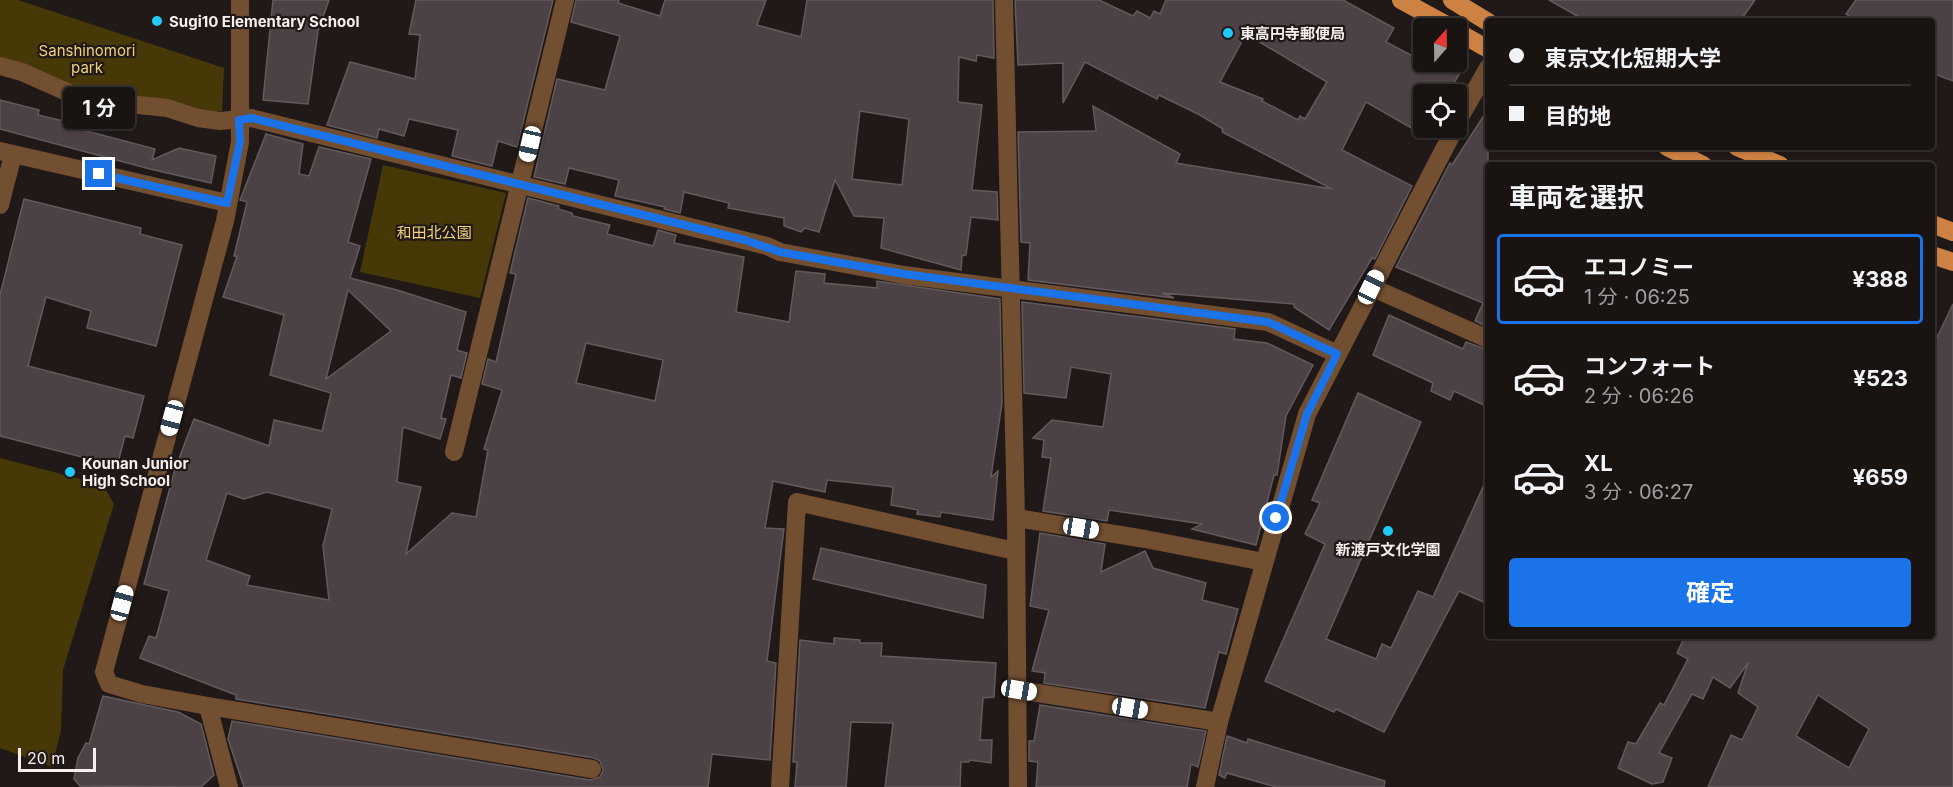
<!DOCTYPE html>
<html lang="ja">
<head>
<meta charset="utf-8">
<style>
  body { margin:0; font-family:Inter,"Noto Sans JP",sans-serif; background:#262020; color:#f1f3f6; height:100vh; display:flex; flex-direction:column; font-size:22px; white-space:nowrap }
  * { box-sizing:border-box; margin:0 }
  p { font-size:20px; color:#9f9e9f }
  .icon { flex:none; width:33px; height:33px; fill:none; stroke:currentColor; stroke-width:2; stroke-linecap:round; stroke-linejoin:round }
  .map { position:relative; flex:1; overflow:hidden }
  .sheet { position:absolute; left:1485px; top:162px; width:450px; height:477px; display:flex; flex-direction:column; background:#191312; border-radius:6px; box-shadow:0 2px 4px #0004,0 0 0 2px #373232 }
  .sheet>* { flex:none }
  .guide { position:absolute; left:1485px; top:18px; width:450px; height:132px; border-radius:6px; box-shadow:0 2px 4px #0004,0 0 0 2px #373232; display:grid; align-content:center; height:132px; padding:0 24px; background:#191312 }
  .needle { width:39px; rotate:20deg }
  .tools { position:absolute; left:1413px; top:18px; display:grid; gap:12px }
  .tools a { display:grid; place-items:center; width:54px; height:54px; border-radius:6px; background:#191312; box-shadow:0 2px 4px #0004,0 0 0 2px #373232; font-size:30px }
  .scale { position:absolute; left:18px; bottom:15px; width:78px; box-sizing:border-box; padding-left:6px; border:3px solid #f5efee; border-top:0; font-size:16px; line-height:21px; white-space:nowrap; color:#f5efee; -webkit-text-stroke:4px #211918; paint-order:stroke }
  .end { position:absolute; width:27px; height:27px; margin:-14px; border:8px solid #1a73e8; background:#fff; box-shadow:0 0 0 3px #fff }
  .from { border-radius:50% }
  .bubble { position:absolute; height:42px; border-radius:6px; background:#191312; box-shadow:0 2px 4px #0004,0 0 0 2px #373232; font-size:20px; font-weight:700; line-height:42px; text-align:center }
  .car { position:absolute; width:18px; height:36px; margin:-18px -9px; border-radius:8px; box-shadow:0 0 4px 2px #0007; background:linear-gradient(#fff 24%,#345 0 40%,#fff 0 76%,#345 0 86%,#fff 0) }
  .guide b { display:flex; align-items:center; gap:21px; height:57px; font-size:22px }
  .guide b+b { border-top:2px solid #373232 }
  .guide i { width:15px; height:15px; background:#f1f3f6 }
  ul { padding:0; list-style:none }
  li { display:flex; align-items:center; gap:18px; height:90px; margin:0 12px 9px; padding:0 12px; border:3px solid transparent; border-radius:6px }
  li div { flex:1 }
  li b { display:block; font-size:22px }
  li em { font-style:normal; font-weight:700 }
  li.selected { border-color:#1a73e8 }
  li>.icon { width:54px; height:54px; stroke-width:1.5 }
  h2 { padding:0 24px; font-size:27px; line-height:72px }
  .action { display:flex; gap:12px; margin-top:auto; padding:12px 24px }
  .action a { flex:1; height:69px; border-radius:6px; background:#1a73e8; color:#fff; font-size:24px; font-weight:700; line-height:69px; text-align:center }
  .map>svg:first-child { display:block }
  .green { fill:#473808 }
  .building { fill:#4c4246; stroke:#635a5d; stroke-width:1.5; fill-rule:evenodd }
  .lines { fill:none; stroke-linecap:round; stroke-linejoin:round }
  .minor { stroke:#734f32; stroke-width:18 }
  .major { stroke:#cd8142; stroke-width:18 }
  .route { stroke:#1a73e8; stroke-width:8 }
  .poi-dot { fill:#22c9fd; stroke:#211918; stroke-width:2 }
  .labels { text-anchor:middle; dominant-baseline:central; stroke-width:4.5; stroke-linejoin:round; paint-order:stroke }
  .poi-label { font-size:15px; font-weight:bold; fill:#f5efee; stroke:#211918; text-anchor:start }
  .park-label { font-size:15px; fill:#f1d179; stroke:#211918 }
</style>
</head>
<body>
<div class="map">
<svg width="1953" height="787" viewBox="0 0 1953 787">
  <rect width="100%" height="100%" fill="#211918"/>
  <!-- green -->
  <g class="green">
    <polygon points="0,0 18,0 224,68 222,111 206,112 141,96 96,95 0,61"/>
    <polygon points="383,165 506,193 480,298 360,272"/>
    <polygon points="0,458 103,485 114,504 63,670 61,730 52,767 0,748"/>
  </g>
  <!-- building -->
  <g class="building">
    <polygon points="273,0 329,0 318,31 308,104 263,100"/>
    <polygon points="416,0 553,0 517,147 498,141 492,166 452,156 458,130 409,119 404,136 379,129 377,138 327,125 350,62 415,79 420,35 409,34"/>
    <path d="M576 0H619L618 3 660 16 665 0H766L757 25 801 37 807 0H993L994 58 977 55 976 61 959 57 958 102 982 105 972 190 997 192 998 220 971 217 966 255 962 256 961 270 881 248 884 218 854 216 835 180 819 232 805 228 801 232 784 226V218L728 208 729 203 684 192 680 213 664 209 665 207 615 196 619 180 569 168 565 184 534 177 557 79 605 90 620 36 571 22ZM860 111 909 119 902 185 852 179Z"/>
    <path d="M1015 0H1099L1133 16 1137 11 1150 18 1154 11 1160 14 1166 0H1343L1394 28 1386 42 1424 62H1467L1447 94H1424V128H1426L1422 134 1366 102 1342 150 1412 186 1375 259 1372 258 1329 330 1294 307V304L1162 293 1174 298 1028 280 1030 243 1021 242 1018 132 1096 131 1093 106 1180 154 1176 163 1332 189 1222 132 1223 129 1200 115 1159 95 1157 99 1085 62 1063 103V63L1018 65ZM1246 34 1327 82 1305 119 1300 116 1298 120 1262 101 1263 99 1220 82Z"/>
    <polygon points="1549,0 1755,0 1740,21 1586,21"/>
    <polygon points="1856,0 1953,0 1953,81 1932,73 1932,21 1858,21 1846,14"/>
    <polygon points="0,100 39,110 38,115 76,124 75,128 155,149 152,160 179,148 216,156 211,183 150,169 0,129"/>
    <polygon points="1488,109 1488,327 1475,321 1483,303 1396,267 1450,163 1452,165"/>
    <path d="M266 134 303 144 299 174 309 176 319 147 371 159 348 242 360 246 350 278 397 290 466 312 457 350 467 353 461 378 451 375 441 418 446 419 440 439 403 427 397 482 421 487 406 554 452 513 476 517 488 450 484 449 502 390 482 384 488 359 496 362 516 274 510 273 528 198 559 206 558 209 572 213 573 216 610 225 607 234 653 246 658 230 676 235 674 243 744 257 736 312 789 322 796 271 825 274 824 283 877 288V281L1000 299 1002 403 991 477 998 471 993 520 941 512 940 517 917 514 918 510 891 505 893 487 827 480 825 492 773 481 765 528 784 529 767 661 776 663 770 760 712 754 708 787H244L228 739 232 721 590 780 600 777 603 770 600 761 594 758 236 699V695L140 658 149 636 156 638 169 591 144 584 175 469 194 419 269 446 274 420 322 431 331 393 270 375 284 315 223 297 237 256H234L247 202 240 200ZM348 290 391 331 326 379ZM586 343 663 360 655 401 576 383ZM267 492 332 509 323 546 329 600 247 585 250 576 206 560 227 493 244 499Z"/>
    <polygon points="24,199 141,228 140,234 182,245 156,346 87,328 91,311 46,297 28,366 144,396 133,438 125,436 117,466 0,436 0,295"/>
    <polygon points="1022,302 1235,329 1234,339 1267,343 1313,365 1286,416 1277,475 1274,475 1256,545 1192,529 1202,524 1109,510 1107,521 1043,511 1051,458 1042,457 1044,440 1033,438 1052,420 1103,427 1111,374 1071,367 1066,398 1024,393"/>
    <path d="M1953 304V787H1708L1731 735 1742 740 1758 707 1738 693 1748 663 1730 688 1713 677 1703 699 1692 694 1659 753 1672 758 1663 782 1652 784 1618 768 1628 742 1636 744 1660 703 1664 705 1688 659 1677 653 1685 636H1932V348ZM1818 695 1869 729 1849 768 1796 736Z"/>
    <polygon points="1389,315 1463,349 1466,342 1488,350 1488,407 1454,391 1450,400 1431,391 1433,383 1373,355"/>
    <polygon points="1358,393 1421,422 1326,639 1376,659 1382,644 1391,648 1418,591 1433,597 1488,476 1488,604 1459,591 1384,732 1336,709 1334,712 1265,681 1325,544 1305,534 1320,503 1312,500"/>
    <polygon points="1040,533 1105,544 1101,572 1145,551 1153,568 1206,583 1202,600 1238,609 1226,654 1219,652 1205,708 1044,683 1045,673 1032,671 1049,610 1030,606"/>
    <polygon points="821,548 986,585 983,618 813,579"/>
    <polygon points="834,638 860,640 860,643 882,643 881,656 996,663 994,697 983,698 980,740 992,740 991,763 970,760 969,762 961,762 960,787 885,787 893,723 851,722 846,787 795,787 797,762 793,762 800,640 834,644"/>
    <polygon points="103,696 178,712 201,724 214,775 201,787 80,786 74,779 78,758 86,743 89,744"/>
    <polygon points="1040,705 1206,731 1198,767 1191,764 1187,787 1036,787 1038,762 1029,761 1029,741 1034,741"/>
    <polygon points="1227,736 1247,743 1248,739 1385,781 1384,787 1276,787 1227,773 1225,778 1219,775"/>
  </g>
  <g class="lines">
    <!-- minor -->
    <g class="minor">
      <polyline points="240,0 240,142 225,221 104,672 109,684 142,694 208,706 592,769"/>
      <polyline points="1004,0 1016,518 1018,787"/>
      <polyline points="0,66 22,72 83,99 167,108 198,118 220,121 251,118 767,246 780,252 904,275 1268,322 1337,354"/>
      <polyline points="1456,124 1488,68"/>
      <polyline points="0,151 227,203"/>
      <polyline points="0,205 13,155"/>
      <polyline points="1371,287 1488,339"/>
      <polyline points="454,452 565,0"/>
      <polyline points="1016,518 1145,539 1264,562"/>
      <polyline points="1019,690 1219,722"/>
      <polyline points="208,706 229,787"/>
      <polyline points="780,787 797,502 1015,551"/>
      <polyline points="1205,787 1219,722 1307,414 1455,128"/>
    </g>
    <!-- major -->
    <g class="major">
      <polyline points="1401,0 1452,28"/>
      <polyline points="1452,0 1488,22"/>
      <polyline points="1456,31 1488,49"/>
      <polyline points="1667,147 1703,165"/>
      <polyline points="1737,147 1780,165"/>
      <polyline points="1932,224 1953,232"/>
      <polyline points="1932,255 1953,262"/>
    </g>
  </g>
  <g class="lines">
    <!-- route -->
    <polyline class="route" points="99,174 227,203 240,142 239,120 251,118 745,240 780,252 904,274 1268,322 1337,354 1307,414 1276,518"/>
  </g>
  <!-- markers -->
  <g class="poi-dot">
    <circle cx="157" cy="21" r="6"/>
    <circle cx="1228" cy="33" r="6"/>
    <circle cx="70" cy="472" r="6"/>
    <circle cx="1388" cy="531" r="6"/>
  </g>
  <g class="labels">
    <!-- poi labels -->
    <g class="poi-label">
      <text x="169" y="21">Sugi10 Elementary School</text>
      <text x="1240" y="33">東高円寺郵便局</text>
      <text x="82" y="463">Kounan Junior<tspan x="82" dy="17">High School</tspan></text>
      <text x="1388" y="549" text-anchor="middle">新渡戸文化学園</text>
    </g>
    <!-- park labels -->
    <g class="park-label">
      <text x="87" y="50">Sanshinomori<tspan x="87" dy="17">park</tspan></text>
      <text x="434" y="232">和田北公園</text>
    </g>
  </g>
</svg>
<div class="tools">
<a><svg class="needle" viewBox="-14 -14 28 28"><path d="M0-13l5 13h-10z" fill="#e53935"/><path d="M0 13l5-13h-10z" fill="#9f9e9f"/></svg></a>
<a><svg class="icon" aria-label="locate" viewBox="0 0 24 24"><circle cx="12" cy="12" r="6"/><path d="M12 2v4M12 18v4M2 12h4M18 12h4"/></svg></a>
</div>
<div class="scale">20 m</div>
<i class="end from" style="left:1276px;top:518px"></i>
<i class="end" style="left:99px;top:174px"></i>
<div class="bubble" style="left:63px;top:87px;width:72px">1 分</div>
<i class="car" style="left:530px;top:144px;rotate:193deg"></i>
<i class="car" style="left:1371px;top:287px;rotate:26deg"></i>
<i class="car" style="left:172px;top:418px;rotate:195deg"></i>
<i class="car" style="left:1081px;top:528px;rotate:99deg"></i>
<i class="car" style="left:122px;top:603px;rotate:15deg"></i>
<i class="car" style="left:1019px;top:690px;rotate:99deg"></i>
<i class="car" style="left:1130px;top:708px;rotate:99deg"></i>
<div class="guide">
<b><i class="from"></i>東京文化短期大学</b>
<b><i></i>目的地</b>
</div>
<section class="sheet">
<h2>車両を選択</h2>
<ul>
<li class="selected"><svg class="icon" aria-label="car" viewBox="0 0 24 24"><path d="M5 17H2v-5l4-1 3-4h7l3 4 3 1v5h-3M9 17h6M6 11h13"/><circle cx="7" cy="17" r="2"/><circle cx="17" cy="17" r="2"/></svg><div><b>エコノミー</b><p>1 分 · 06:25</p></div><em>¥388</em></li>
<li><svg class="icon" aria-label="car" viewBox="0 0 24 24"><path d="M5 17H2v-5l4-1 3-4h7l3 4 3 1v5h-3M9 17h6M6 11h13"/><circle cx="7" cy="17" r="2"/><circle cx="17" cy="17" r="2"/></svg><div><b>コンフォート</b><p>2 分 · 06:26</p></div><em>¥523</em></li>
<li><svg class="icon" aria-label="car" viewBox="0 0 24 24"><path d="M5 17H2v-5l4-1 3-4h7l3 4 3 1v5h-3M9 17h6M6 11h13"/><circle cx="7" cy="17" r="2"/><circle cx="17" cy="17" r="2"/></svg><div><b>XL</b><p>3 分 · 06:27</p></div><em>¥659</em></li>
</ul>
<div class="action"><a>確定</a></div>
</section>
</div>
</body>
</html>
